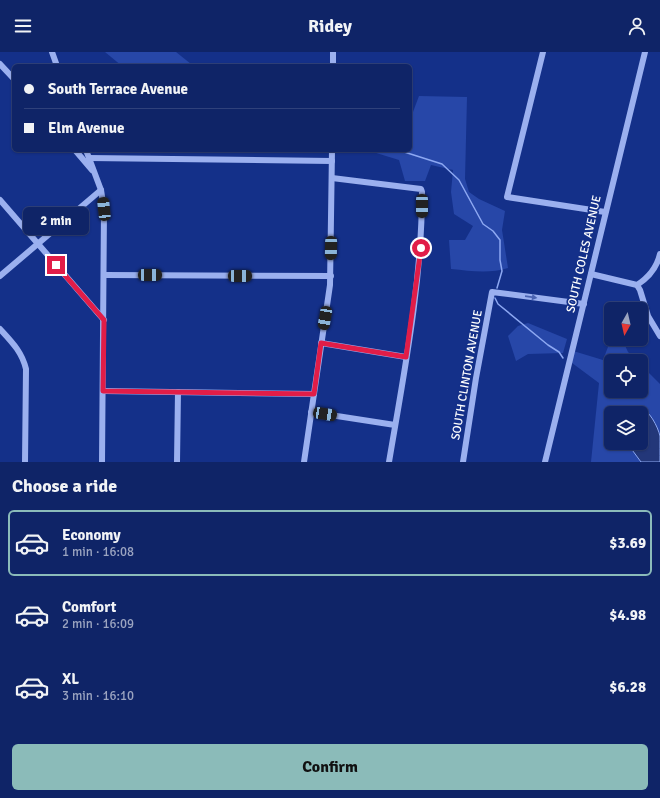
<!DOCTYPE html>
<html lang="en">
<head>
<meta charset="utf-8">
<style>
  body { margin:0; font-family:Signika,sans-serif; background:#182c6d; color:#f1f3f6; height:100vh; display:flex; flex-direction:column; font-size:15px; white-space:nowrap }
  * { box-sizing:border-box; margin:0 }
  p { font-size:13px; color:#9ba4c0 }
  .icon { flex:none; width:22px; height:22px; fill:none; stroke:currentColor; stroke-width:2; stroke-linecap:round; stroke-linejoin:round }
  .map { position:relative; height:410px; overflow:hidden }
  .sheet { display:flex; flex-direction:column; background:#0f2467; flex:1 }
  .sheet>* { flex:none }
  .top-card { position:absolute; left:12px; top:12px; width:400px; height:88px; border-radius:6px; box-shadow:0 1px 3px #0004,0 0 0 1px #2f417b; display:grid; align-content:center; height:88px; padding:0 12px; background:#0f2467 }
  .needle { width:26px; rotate:188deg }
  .fabs { position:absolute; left:604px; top:250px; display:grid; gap:8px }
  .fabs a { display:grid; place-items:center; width:44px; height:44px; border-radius:6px; background:#0f2467; box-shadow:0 1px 3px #0004,0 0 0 1px #2f417b; font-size:20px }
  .end { position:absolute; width:18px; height:18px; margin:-9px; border:5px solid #e11d48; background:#fff; box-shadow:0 0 0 2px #fff }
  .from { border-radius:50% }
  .bubble { position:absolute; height:28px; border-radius:6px; background:#0f2467; box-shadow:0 1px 3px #0004,0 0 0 1px #2f417b; font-size:13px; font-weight:800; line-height:28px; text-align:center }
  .car { position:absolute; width:12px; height:24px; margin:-12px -6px; border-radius:5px; box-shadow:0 0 3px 1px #0007; background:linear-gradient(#222 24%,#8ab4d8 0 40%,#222 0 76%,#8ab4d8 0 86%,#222 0) }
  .top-card b { display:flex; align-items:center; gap:14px; height:38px; font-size:15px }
  .top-card b+b { border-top:1px solid #2f417b }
  .top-card i { width:10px; height:10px; background:#f1f3f6 }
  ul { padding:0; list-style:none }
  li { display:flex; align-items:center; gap:12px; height:66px; margin:0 8px 6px; padding:0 4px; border:2px solid transparent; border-radius:6px }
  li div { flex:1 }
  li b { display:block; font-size:15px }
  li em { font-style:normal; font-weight:800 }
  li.current { border-color:#8bbbb9 }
  li>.icon { width:36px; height:36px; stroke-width:1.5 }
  h2 { padding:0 12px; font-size:18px; line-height:48px }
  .primary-button { display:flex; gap:8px; margin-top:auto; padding:8px 12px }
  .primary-button a { flex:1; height:46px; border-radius:6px; background:#8bbbb9; color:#111; font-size:16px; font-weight:800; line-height:46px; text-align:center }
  header { display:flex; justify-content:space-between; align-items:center; height:52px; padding:0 12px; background:#0f2467; font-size:18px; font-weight:800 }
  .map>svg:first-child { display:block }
  .green { fill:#2747a8; fill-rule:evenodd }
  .water { fill:#233779; stroke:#8da8f2 }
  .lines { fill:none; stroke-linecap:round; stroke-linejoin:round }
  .stream { stroke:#8da8f2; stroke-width:1.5 }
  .minor { stroke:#9bb0ef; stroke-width:6 }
  .oneway { fill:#4a63b2 }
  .route { stroke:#e11d48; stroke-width:5 }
  .labels { text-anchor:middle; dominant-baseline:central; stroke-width:3.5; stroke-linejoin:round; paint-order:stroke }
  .street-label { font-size:12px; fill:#fff; stroke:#143089 }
</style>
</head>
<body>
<header><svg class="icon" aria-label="menu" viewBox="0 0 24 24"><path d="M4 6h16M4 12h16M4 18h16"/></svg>Ridey<svg class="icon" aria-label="person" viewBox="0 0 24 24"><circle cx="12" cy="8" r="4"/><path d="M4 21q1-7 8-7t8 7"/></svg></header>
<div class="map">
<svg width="660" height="410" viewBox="0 0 660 410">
  <rect width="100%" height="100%" fill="#143089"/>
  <!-- green -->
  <g class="green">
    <polygon points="105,0 176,0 191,12 190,14 122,14"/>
    <path d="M419 44 467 45 465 127 469 140 479 147 505 159 502 178 508 216C489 222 471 219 451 217L449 188H465L473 174 454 162 451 140 453 118 431 113 425 129H405L399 108 373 100V98H410V60H413Z"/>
    <polygon points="528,271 567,287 563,301 528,302 516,309 508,284 518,274"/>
    <path d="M611 287H622L628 300 637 309H611V339H641V313L660 332V410H591L599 331 568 308 570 298 603 308ZM611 361H641V391H611Z"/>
  </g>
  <!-- water -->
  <path class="water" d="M639 355C649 357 658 375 660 384 660 391 660 402 660 410H641L627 391H641V361H620L629 357Z"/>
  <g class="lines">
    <!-- stream -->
    <g class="stream">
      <polyline points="398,98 442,112 459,128 483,172 493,179 500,188 500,208 502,219 497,236"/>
      <polyline points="495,246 498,252 548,293 559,300 563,306"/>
    </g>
    <!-- minor -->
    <g class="minor">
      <polyline points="52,0 57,14"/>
      <polyline points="543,0 507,145 605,160"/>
      <polyline points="0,12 14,27"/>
      <polyline points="333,14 333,0"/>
      <polyline points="75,98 92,118"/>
      <polyline points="86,98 101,138 104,157 102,410"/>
      <polyline points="89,106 332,109"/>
      <path d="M332 126 421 137 422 140C422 231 404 321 389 410"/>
      <polyline points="0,148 104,268"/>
      <path d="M591 222 637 233C648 226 657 215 660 202"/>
      <polyline points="105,223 331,224"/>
      <polyline points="0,224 101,138"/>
      <polyline points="637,233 640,238 648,264 660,284"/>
      <path d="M0 277C12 290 22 300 26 317L25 410"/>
      <polyline points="321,291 406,305"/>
      <polyline points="103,339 314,342"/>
      <polyline points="311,360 395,373"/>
      <polyline points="177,410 178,340"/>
      <polyline points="304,410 330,233 332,98"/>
      <polyline points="463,410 476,326 492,240 584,252"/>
      <polyline points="545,410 645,0"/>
    </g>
  </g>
  <!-- one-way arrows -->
  <defs><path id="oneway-solid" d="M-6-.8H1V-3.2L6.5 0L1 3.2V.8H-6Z"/></defs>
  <use class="oneway" href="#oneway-solid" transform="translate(531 245) rotate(8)"/>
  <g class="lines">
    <!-- route -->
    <polyline class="route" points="56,213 104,268 103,339 314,342 321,291 406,305 421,196"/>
  </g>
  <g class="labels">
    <!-- street labels -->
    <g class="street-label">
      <text transform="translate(584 202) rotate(-77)">SOUTH COLES AVENUE</text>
      <text transform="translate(467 323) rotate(-80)">SOUTH CLINTON AVENUE</text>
    </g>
  </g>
</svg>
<div class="fabs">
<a><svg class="needle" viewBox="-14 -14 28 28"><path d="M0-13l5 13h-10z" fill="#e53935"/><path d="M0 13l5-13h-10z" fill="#9ba4c0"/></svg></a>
<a><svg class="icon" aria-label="locate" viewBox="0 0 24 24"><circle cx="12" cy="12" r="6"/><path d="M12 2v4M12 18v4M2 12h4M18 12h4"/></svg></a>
<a><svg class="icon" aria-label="layers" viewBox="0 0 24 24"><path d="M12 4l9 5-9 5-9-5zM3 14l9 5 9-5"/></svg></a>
</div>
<i class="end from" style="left:421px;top:196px"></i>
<i class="end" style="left:56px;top:213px"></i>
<div class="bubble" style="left:23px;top:155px;width:66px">2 min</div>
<i class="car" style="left:422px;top:154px;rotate:180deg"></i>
<i class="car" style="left:104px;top:157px;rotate:354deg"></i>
<i class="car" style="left:331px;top:196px;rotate:181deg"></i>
<i class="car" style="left:150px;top:223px;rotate:90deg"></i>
<i class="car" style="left:240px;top:224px;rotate:90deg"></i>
<i class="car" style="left:325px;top:266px;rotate:190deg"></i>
<i class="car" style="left:325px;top:362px;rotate:99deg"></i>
<div class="top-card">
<b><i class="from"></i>South Terrace Avenue</b>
<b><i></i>Elm Avenue</b>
</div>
</div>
<section class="sheet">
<h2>Choose a ride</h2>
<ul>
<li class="current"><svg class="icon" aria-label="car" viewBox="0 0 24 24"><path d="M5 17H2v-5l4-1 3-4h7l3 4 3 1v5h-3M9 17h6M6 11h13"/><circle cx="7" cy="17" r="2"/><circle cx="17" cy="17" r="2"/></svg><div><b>Economy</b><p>1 min · 16:08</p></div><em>$3.69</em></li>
<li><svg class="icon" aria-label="car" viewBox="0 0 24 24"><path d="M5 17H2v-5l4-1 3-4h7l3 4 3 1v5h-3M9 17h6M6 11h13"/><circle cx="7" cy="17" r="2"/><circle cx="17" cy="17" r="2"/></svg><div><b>Comfort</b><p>2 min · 16:09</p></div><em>$4.98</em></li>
<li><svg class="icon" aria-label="car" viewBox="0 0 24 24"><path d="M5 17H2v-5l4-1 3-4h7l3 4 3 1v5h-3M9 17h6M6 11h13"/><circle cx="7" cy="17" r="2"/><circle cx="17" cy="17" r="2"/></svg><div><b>XL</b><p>3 min · 16:10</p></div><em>$6.28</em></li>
</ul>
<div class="primary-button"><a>Confirm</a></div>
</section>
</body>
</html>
